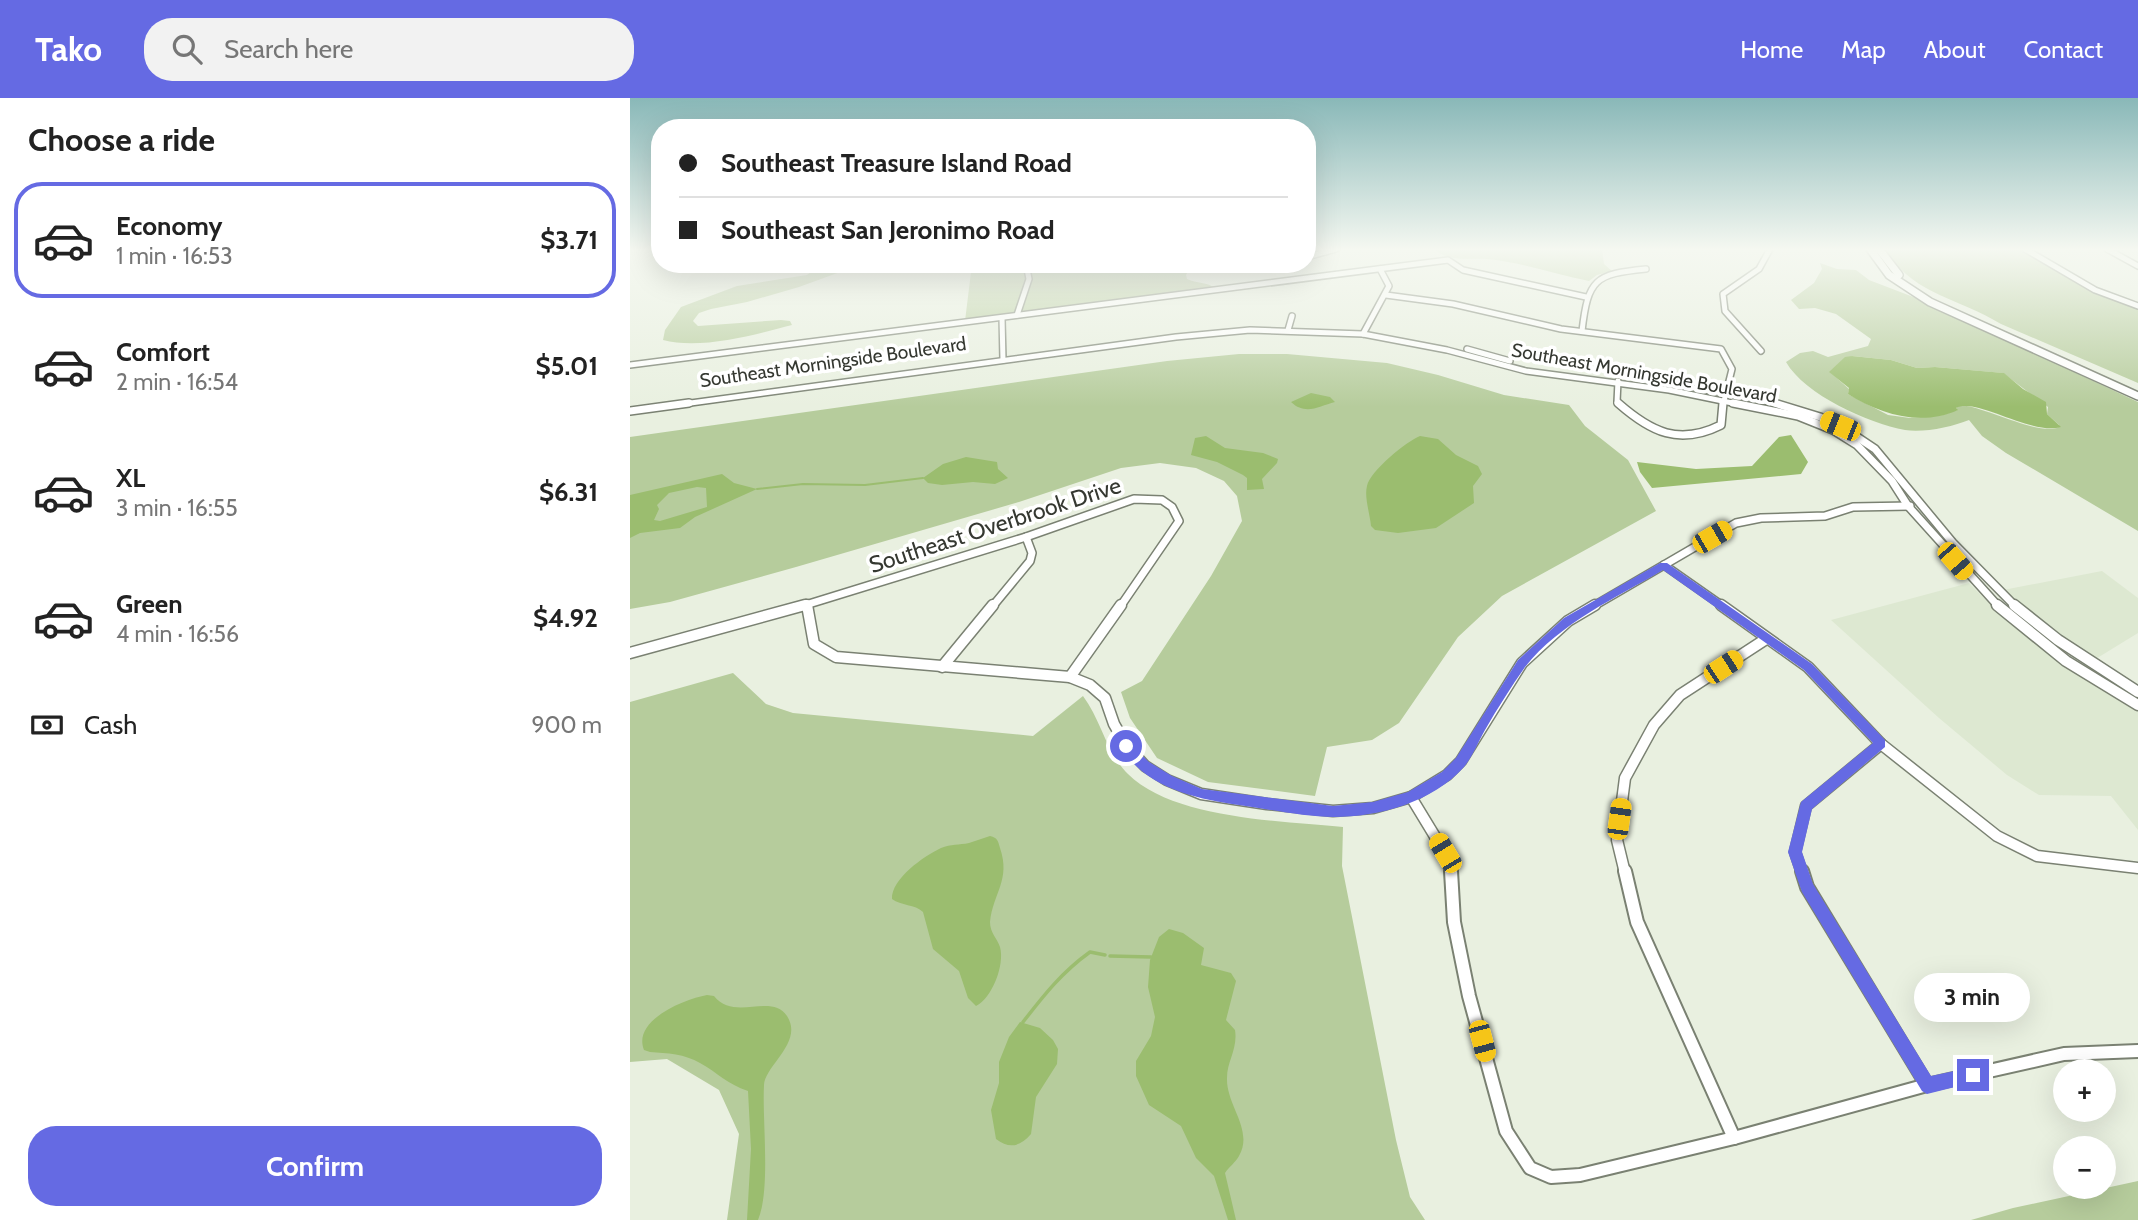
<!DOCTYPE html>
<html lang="en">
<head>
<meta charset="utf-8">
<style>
  body { margin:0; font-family:Cabin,sans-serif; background:#f2f2f2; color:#222; height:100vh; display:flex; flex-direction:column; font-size:26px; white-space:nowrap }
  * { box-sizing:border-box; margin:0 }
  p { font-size:23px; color:#767676 }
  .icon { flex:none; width:38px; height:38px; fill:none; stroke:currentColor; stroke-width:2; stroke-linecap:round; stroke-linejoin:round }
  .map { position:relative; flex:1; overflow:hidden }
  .sheet { display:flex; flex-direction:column; background:#fff; width:630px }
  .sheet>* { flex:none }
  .hud { position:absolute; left:21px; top:21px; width:665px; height:154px; border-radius:28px; box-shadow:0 7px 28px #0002; display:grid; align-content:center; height:154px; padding:0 28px; background:#fff }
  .fabs { position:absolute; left:1423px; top:961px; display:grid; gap:14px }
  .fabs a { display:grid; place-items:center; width:63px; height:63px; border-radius:50%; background:#fff; box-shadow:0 7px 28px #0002; font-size:35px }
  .end { position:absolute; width:32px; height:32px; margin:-16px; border:9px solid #656ae3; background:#fff; box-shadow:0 0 0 4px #fff }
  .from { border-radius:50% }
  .bubble { position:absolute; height:49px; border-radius:24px; background:#fff; box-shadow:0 7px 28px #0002; font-size:23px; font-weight:700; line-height:49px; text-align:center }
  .car { position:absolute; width:21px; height:42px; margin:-21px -10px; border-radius:9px; box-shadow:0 0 5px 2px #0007; background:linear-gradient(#f5c518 24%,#345 0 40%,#f5c518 0 76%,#345 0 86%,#f5c518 0) }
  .hud b { display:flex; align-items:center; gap:24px; height:66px; font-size:26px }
  .hud b+b { border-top:2px solid #e0e0e0 }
  .hud i { width:18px; height:18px; background:#222 }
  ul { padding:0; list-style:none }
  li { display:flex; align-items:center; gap:21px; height:116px; margin:0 14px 10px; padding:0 14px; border:4px solid transparent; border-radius:28px }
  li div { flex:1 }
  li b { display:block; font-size:26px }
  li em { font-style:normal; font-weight:700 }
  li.current { border-color:#656ae3 }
  li>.icon { width:63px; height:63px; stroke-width:1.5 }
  h2 { padding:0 28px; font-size:32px; line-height:84px }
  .pay { display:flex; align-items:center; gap:18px; height:77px; padding:0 28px; font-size:26px }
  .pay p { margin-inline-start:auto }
  .action { display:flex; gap:14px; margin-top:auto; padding:14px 28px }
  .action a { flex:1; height:80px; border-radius:28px; background:#656ae3; color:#fff; font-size:28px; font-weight:700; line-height:80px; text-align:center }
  header { display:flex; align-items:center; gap:42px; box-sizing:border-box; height:98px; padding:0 35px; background:#656ae3; color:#fff }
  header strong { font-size:33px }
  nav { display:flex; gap:38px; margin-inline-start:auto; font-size:24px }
  .search { width:490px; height:63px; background:#f2f2f2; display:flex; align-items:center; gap:18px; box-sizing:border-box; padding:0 24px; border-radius:28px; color:#767676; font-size:26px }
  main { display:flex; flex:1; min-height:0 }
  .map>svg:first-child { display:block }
  .built { fill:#dde8d1 }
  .green { fill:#b6cc9c; fill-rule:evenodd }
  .water { fill:#9bbd6f; fill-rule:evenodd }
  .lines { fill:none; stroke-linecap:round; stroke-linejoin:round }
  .stream-far1 { stroke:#9bbd6f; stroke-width:2 }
  .stream { stroke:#9bbd6f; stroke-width:3.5 }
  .minor-far3-casing { stroke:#7a8172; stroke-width:8 }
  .minor-far2-casing { stroke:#7a8172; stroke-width:10 }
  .minor-far1-casing { stroke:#7a8172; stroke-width:13 }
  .minor-casing { stroke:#7a8172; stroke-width:16 }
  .tertiary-casing { stroke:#7a8172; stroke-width:10 }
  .minor-far3 { stroke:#fff; stroke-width:5 }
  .minor-far2 { stroke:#fff; stroke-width:7 }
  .minor-far1 { stroke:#fff; stroke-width:10 }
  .minor { stroke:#fff; stroke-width:12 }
  .tertiary { stroke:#fff; stroke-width:7 }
  .route { fill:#656ae3 }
  .labels { text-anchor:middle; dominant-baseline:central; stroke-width:7; stroke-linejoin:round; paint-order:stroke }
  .far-street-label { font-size:19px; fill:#353831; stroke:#fff }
  .street-label { font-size:23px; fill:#353831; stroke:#fff }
</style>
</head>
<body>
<header>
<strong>Tako</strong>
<div class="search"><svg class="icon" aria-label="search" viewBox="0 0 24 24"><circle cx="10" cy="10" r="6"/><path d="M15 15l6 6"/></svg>Search here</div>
<nav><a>Home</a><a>Map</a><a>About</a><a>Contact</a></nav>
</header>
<main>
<section class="sheet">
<h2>Choose a ride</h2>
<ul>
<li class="current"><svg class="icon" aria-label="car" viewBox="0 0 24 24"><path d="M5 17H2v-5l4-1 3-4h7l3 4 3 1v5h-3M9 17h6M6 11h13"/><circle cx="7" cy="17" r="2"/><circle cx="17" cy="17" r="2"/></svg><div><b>Economy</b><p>1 min · 16:53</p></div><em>$3.71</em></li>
<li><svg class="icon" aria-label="car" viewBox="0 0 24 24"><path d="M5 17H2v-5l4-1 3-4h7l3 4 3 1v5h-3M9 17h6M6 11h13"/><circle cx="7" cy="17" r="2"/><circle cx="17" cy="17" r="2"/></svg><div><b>Comfort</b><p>2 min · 16:54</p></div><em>$5.01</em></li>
<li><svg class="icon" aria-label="car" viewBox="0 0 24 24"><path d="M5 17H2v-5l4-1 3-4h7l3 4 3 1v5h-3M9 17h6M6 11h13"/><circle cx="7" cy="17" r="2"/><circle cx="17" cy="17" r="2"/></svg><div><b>XL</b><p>3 min · 16:55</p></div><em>$6.31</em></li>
<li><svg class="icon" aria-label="car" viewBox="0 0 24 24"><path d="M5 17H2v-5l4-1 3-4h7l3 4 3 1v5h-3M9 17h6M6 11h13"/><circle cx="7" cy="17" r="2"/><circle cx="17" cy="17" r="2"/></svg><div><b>Green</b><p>4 min · 16:56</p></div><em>$4.92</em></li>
</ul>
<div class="pay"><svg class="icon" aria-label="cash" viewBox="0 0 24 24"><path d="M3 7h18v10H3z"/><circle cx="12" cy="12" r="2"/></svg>Cash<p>900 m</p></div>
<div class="action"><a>Confirm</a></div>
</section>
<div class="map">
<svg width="1508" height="1122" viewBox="0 0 1508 1122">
  <rect width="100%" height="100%" fill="#e9f0e0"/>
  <!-- built -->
  <g class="built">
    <polygon points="1472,473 1508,500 1508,535 1464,562 1373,492"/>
    <polygon points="1339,485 1363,509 1413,549 1508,612 1508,732 1481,698 1409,697 1377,677 1309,620 1201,522"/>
  </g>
  <!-- green -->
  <g class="green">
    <path d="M805 151H972L974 166 982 173 967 177 959 183C926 177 891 164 857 161 842 160 816 164 805 151Z"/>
    <path d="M1254 151H1392L1450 186 1508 209V285L1371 226C1327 199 1285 198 1254 151Z"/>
    <path d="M1190 165 1207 171 1226 172 1239 182 1286 200 1508 304V433L1376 355 1352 338 1339 322C1322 329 1293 335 1275 332 1238 325 1175 297 1156 264L1170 255 1183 253 1198 259 1238 248 1241 241 1206 216 1185 210 1169 211 1161 202 1184 185 1192 171ZM1222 258 1261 262 1287 270 1305 269 1373 275 1418 309 1417 316 1429 327 1427 330C1403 336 1357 309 1330 307L1326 310 1327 312 1313 317 1280 320 1258 317 1218 296 1219 291 1200 274Z"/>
    <path d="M185 166H232L169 189 117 204 81 211 69 215 63 223 68 228 151 222 160 223 162 227C124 237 70 252 33 242L35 232 51 209 107 188 177 177 187 169Z"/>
    <path d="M342 166H404L406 171C424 178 448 175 465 166H562L556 177 557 181C567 186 577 183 586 191L335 223Z"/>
    <polygon points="609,256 657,256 757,265 808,277 874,297 939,307 955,328 998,362 1026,413 872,498 828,539 769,625 742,642 697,649 685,698 578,684 527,660 500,620 491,594 512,583 581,478 612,423 607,398 594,383 566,370 530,365 491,370 389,404 166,469 40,504 0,511 0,339 537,263"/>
    <path d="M103 575 136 606 163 615 403 638 453 598C471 622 476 654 498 676 543 721 652 723 713 729L712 768 766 1042 780 1099 795 1122H97L109 1036 89 992 37 961 0 964V604Z"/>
    <polygon points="1508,1083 1508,1122 1341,1122 1383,1110"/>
  </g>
  <!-- water -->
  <g class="water">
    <path d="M1222 258 1261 262 1287 270 1305 269 1374 275 1393 291 1416 304 1417 316 1431 329C1402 338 1346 299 1326 310L1328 312C1291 329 1250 316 1218 296L1219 290 1199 274 1215 259Z"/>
    <path d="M681 295 700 299 705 304C689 308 676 318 661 304Z"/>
    <polygon points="1161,337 1178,364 1171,376 1022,390 1010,374 1007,364 1066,371 1122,368 1149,339"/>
    <polygon points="576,338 595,350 633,355 648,361 647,365 632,381 634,391 617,392 617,380 613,377 587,364 561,357 565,340"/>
    <path d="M790 338 808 341 826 357 848 368 852 376 843 388 844 405 806 430 768 435 745 432 741 428C740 416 734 399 737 388 740 373 777 343 790 338Z"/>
    <polygon points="336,359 367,364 368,371 378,380 365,386 343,384 312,387 298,385 293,380 313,366"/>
    <path d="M92 376 104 385 127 391 65 419 50 430 10 435 0 440V397ZM67 389 76 390 77 409 30 423 24 422 29 411 27 407 39 395Z"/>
    <path d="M360 738C368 740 368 743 370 750 381 782 363 795 360 824 360 835 367 840 370 849 375 867 362 900 346 908L338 900 329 873 303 851 293 814C285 806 271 808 262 801 261 781 294 758 311 750 321 746 329 747 339 745 346 743 353 740 360 738Z"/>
    <path d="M539 831 553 835 574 850 571 867 601 875 606 883 596 922 605 932C608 951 597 963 597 980 596 1007 624 1032 609 1058 605 1065 599 1069 595 1075L606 1122H598L584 1078 566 1060 551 1028 519 1007 506 978V963L521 938 525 919 518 889 520 862 529 839Z"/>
    <path d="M77 897 84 898C105 924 141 894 157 918 174 944 135 967 134 987 132 1022 141 1091 128 1122H117L121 1051 118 993C97 986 88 975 70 965 55 956 37 955 20 954L14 952C2 922 55 901 77 897Z"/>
    <path d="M390 924 410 930 423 942 428 951 427 966 406 999 401 1036C390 1049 379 1051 366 1041L361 1012 369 985V964L379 939Z"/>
  </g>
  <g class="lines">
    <!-- stream-far1 -->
    <polyline class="stream-far1" points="127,391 173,386 235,387 293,380"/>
    <!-- stream -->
    <g class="stream">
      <polyline points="480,858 521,859"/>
      <path d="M393 924C414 897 432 874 460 854L475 857"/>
    </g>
    <defs>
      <g id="minor-far3">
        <polyline points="1395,151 1465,192 1508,208"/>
        <polyline points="1477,151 1508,168"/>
        <polyline points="677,159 706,151"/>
        <polyline points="756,197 823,206 931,231 1091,251 1102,271 1093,307"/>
        <polyline points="387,217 399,181 396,166"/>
        <polyline points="372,220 373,262"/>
        <polyline points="658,232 662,218"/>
        <path d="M952 233C958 181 965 176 1016 171"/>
        <polyline points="733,236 759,188 750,171"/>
        <polyline points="837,251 880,263"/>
        <polyline points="1131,253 1095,213 1093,196 1129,171 1140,151"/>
        <polyline points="0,267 818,162 833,172 956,199"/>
        <polyline points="988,283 987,304 990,307"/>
        <polyline points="1019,283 1103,296 1151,307"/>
        <polyline points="46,307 546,239 620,232 733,236 817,252 896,273 1039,292 1112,307"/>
      </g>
      <g id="minor-far2">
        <path d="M988 305C1021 334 1049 348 1091 327L1093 305"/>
        <polyline points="1103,305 1168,318 1203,332 1227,347 1262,383 1278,408 1369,509"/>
        <polyline points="1144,305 1190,319 1215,331 1245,351 1323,445 1386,509"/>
        <polyline points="0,313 59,305"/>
        <polyline points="1034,467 1094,509"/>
        <polyline points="169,509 396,439 504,401 532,402 542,409 549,423 490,509"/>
        <polyline points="362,509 400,463 402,455 396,439"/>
        <polyline points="962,509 1106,425 1131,420 1195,418 1223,409 1280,408"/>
      </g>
      <g id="minor-far1">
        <polyline points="177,507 184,546 206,559 440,579 460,587 475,600 484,626 496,647 515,668 537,682 571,696 637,706 703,713 743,710 781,699 817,677 831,663 892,565 938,523 965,507"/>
        <polyline points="1091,507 1178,569 1251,646 1367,738 1407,758 1508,770"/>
        <polyline points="1367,507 1436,563 1508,607"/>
        <polyline points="1384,507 1428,542 1508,594"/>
        <polyline points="0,555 175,507"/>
        <polyline points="312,569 363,507"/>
        <polyline points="440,579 491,507"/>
        <polyline points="781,699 815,755 822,775"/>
        <polyline points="995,775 987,742 995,680 1024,627 1050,597 1136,541"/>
        <polyline points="1172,775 1165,754 1176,708 1251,646"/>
      </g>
      <g id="minor">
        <polyline points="821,773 824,824 839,898 876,1033 900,1070 921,1079 950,1077 1104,1040 1297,987 1434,956 1508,953"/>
        <polyline points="995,773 1007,824 1104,1040"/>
        <polyline points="1172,773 1177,789 1297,987"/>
      </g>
      <g id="tertiary">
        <polyline points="1240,151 1259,177 1300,204 1508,298"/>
        <polyline points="1249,151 1269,177"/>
      </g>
    </defs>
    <!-- minor-far3 casing -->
    <use href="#minor-far3" class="minor-far3-casing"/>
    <!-- minor-far2 casing -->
    <use href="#minor-far2" class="minor-far2-casing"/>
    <!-- minor-far1 casing -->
    <use href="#minor-far1" class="minor-far1-casing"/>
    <!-- minor casing -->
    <use href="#minor" class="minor-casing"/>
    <!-- tertiary casing -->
    <use href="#tertiary" class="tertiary-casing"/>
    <!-- minor-far3 -->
    <use href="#minor-far3" class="minor-far3"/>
    <!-- minor-far2 -->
    <use href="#minor-far2" class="minor-far2"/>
    <!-- minor-far1 -->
    <use href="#minor-far1" class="minor-far1"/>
    <!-- minor -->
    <use href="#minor" class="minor"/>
    <!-- tertiary -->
    <use href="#tertiary" class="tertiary"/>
  </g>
  <!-- sky -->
  <linearGradient id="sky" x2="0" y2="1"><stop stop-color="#89b8b8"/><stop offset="0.49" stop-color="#f5f8f1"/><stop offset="1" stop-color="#f5f8f1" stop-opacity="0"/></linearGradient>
  <rect width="1508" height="309" fill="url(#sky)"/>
  <!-- route -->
  <path class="route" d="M1030 465H1037L1182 566 1255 642V649L1182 711 1172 754 1183 786 1301 978 1343 969 1349 971 1351 977 1349 983 1297 996 1292 993 1172 794 1158 754 1171 704 1243 645 1174 572 1033 472C986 500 930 525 895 569 881 589 867 611 855 632 848 644 843 658 834 669 803 704 749 719 704 719 673 719 640 711 609 707 565 701 514 689 490 648L496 642 519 664 542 678 572 691 703 708 743 704 778 694 812 674 826 660 888 562 934 520Z"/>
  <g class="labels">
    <!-- far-street labels -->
    <g class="far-street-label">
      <text transform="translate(203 264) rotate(-8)">Southeast Morningside Boulevard</text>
      <text transform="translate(1014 275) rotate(10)">Southeast Morningside Boulevard</text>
    </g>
    <!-- street labels -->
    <g class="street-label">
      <text transform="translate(365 427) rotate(-18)">Southeast Overbrook Drive</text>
    </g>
  </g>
</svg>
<div class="fabs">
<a>+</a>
<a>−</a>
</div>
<i class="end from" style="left:496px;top:648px"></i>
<i class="end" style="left:1343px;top:977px"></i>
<div class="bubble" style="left:1284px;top:875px;width:116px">3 min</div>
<i class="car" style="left:1210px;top:328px;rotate:292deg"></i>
<i class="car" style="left:1082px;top:439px;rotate:60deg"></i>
<i class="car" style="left:1325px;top:463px;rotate:139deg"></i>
<i class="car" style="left:1093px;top:569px;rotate:57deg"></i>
<i class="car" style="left:989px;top:721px;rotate:8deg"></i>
<i class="car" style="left:815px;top:755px;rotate:329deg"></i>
<i class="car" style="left:852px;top:943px;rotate:165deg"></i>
<div class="hud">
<b><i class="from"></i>Southeast Treasure Island Road</b>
<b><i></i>Southeast San Jeronimo Road</b>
</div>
</div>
</main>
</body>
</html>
